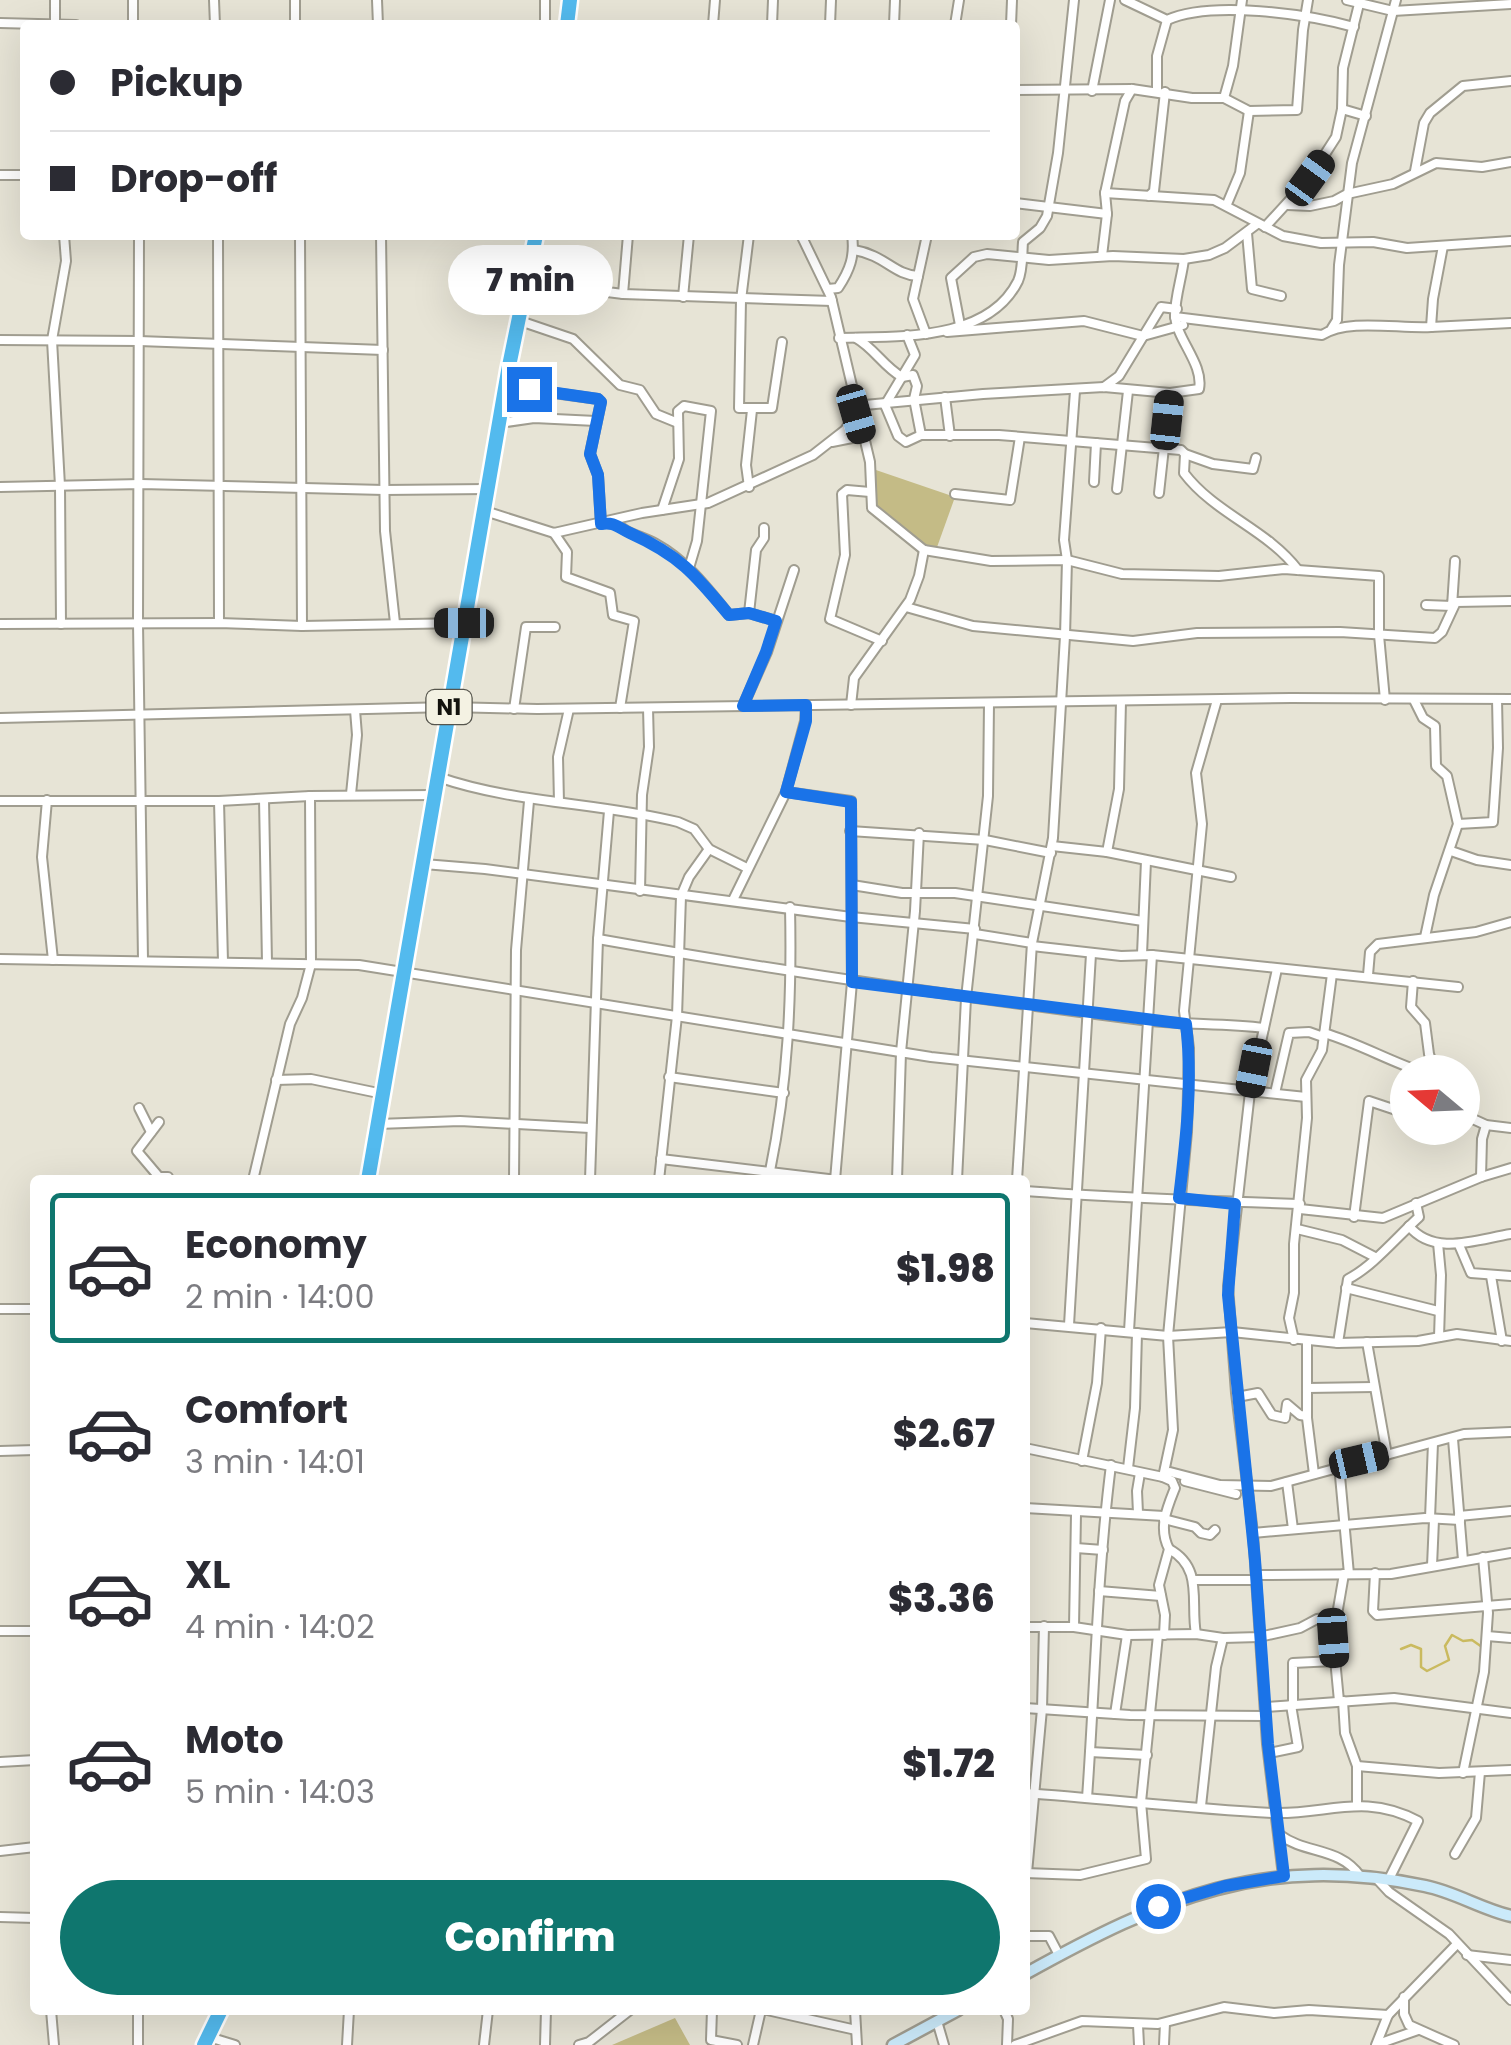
<!DOCTYPE html>
<html lang="en">
<head>
<meta charset="utf-8">
<style>
  body { margin:0; font-family:Poppins,sans-serif; background:#f2f2f3; color:#2b2b33; height:100vh; display:flex; flex-direction:column; font-size:38px; white-space:nowrap }
  * { box-sizing:border-box; margin:0 }
  p { font-size:32px; color:#7c7c81 }
  .icon { flex:none; width:55px; height:55px; fill:none; stroke:currentColor; stroke-width:2; stroke-linecap:round; stroke-linejoin:round }
  .map { position:relative; flex:1; overflow:hidden }
  .side { position:absolute; left:30px; top:1175px; width:1000px; height:840px; display:flex; flex-direction:column; background:#fff; border-radius:10px; box-shadow:0 10px 40px #0002 }
  .side>* { flex:none }
  .top-card { position:absolute; left:20px; top:20px; width:1000px; height:220px; border-radius:10px; box-shadow:0 10px 40px #0002; display:grid; align-content:center; height:220px; padding:0 30px; background:#fff }
  .needle { width:65px; rotate:289deg }
  .buttons { position:absolute; left:1390px; top:1055px; display:grid; gap:20px }
  .buttons a { display:grid; place-items:center; width:90px; height:90px; border-radius:50%; background:#fff; box-shadow:0 10px 40px #0002; font-size:50px }
  .end { position:absolute; width:45px; height:45px; margin:-22px; border:12px solid #1a73e8; background:#fff; box-shadow:0 0 0 5px #fff }
  .from { border-radius:50% }
  .bubble { position:absolute; height:70px; border-radius:35px; background:#fff; box-shadow:0 10px 40px #0002; font-size:32px; font-weight:800; line-height:70px; text-align:center }
  .car { position:absolute; width:30px; height:60px; margin:-30px -15px; border-radius:12px; box-shadow:0 0 8px 2px #0007; background:linear-gradient(#222 24%,#8ab4d8 0 40%,#222 0 76%,#8ab4d8 0 86%,#222 0) }
  .top-card b { display:flex; align-items:center; gap:35px; height:95px; font-size:38px }
  .top-card b+b { border-top:2px solid #e1e1e2 }
  .top-card i { width:25px; height:25px; background:#2b2b33 }
  ul { padding:18px 0 0; list-style:none }
  li { display:flex; align-items:center; gap:30px; height:150px; margin:0 20px 15px; padding:0 10px; border:5px solid transparent; border-radius:10px }
  li div { flex:1 }
  li b { display:block; font-size:38px }
  li em { font-style:normal; font-weight:800 }
  li.on { border-color:#0f766e }
  li>.icon { width:90px; height:90px; stroke-width:1.5 }
  .button { display:flex; gap:20px; margin-top:auto; padding:20px 30px }
  .button a { flex:1; height:115px; border-radius:60px; background:#0f766e; color:#fff; font-size:40px; font-weight:800; line-height:115px; text-align:center }
  .map>svg:first-child { display:block }
  .green { fill:#c4bb86 }
  .lines { fill:none; stroke-linecap:round; stroke-linejoin:round }
  .stream { stroke:#caba5f; stroke-width:2.5 }
  .street-casing { stroke:#a09d90; stroke-width:12 }
  .secondary-casing { stroke:#a09d90; stroke-width:15 }
  .highway-casing { stroke:#fff; stroke-width:19 }
  .street { stroke:#fff; stroke-width:8 }
  .secondary { stroke:#cbeafa; stroke-width:10 }
  .highway { stroke:#53baee; stroke-width:14 }
  .route { stroke:#1a73e8; stroke-width:12 }
  .labels { text-anchor:middle; dominant-baseline:central; stroke-width:8; stroke-linejoin:round; paint-order:stroke }
  .shield { fill:#f4f2e3; stroke:#56554d; stroke-width:2.5 }
  .shield-label { font-size:22px; font-weight:bold; fill:#13120d }
</style>
</head>
<body>
<div class="map">
<svg width="1511" height="2045" viewBox="0 0 1511 2045">
  <rect width="100%" height="100%" fill="#e7e4d6"/>
  <!-- green -->
  <g class="green">
    <polygon points="873,469 955,497 936,550 923,548 874,508"/>
    <polygon points="675,2018 690,2045 612,2045"/>
  </g>
  <g class="lines">
    <!-- stream -->
    <polyline class="stream" points="1401,1649 1411,1645 1421,1649 1421,1667 1427,1671 1449,1660 1445,1646 1452,1635 1463,1641 1472,1640 1482,1647"/>
    <defs>
      <g id="street">
        <polyline points="55,0 55,25"/>
        <polyline points="133,0 133,25"/>
        <polyline points="214,0 215,25"/>
        <polyline points="295,0 295,25"/>
        <polyline points="377,0 378,25"/>
        <path d="M1125 0 1167 20C1211 0 1307 14 1354 27"/>
        <polyline points="1347,0 1393,11 1511,4"/>
        <polyline points="0,23 76,25"/>
        <polyline points="545,25 545,0"/>
        <polyline points="713,25 715,0"/>
        <polyline points="772,25 773,0"/>
        <polyline points="830,25 831,0"/>
        <polyline points="894,25 895,0"/>
        <polyline points="955,25 959,0"/>
        <polyline points="1011,25 1012,0"/>
        <polyline points="1015,90 1132,89 1192,98 1224,98 1249,111 1297,110 1303,30 1308,0"/>
        <polyline points="1092,91 1110,0"/>
        <polyline points="1157,91 1157,56 1167,20"/>
        <polyline points="1224,98 1233,66 1242,0"/>
        <polyline points="1342,109 1366,116"/>
        <polyline points="1415,171 1424,123 1430,113 1463,86 1511,81"/>
        <polyline points="0,175 25,175"/>
        <polyline points="1105,193 1214,200 1283,236 1321,243 1373,242 1407,248 1511,241"/>
        <polyline points="1149,196 1154,191 1165,92"/>
        <polyline points="1015,203 1107,214"/>
        <polyline points="1227,204 1240,173 1249,111"/>
        <polyline points="1288,205 1310,206 1334,201 1347,194 1393,184 1436,163 1482,167 1511,162"/>
        <polyline points="1265,227 1309,179 1336,137 1342,109 1343,68 1359,4"/>
        <polyline points="1247,233 1252,289 1281,296"/>
        <polyline points="139,235 138,623 143,960"/>
        <polyline points="218,235 219,623"/>
        <polyline points="300,235 302,626"/>
        <polyline points="381,235 385,531 395,623"/>
        <polyline points="749,235 741,300 739,408 772,408 782,342"/>
        <polyline points="801,235 831,297 870,462 872,508 924,550 991,561 1067,560 1122,574 1219,576 1284,569 1379,576 1379,635 1385,700"/>
        <polyline points="1443,246 1433,299 1431,327 1511,323"/>
        <path d="M854 250C885 255 894 275 918 276"/>
        <polyline points="1102,256 1107,214 1105,193 1125,101 1132,89"/>
        <polyline points="527,282 623,294 832,301"/>
        <path d="M828 289 838 288C850 270 855 256 852 235"/>
        <polyline points="623,294 628,235"/>
        <polyline points="683,297 689,235"/>
        <path d="M1175 317 1322 335C1348 318 1399 329 1431 327"/>
        <polyline points="520,321 573,339 620,385 640,390 656,414 678,423"/>
        <polyline points="960,325 951,278 974,257 987,254 1049,260 1113,256 1184,259 1209,255 1225,248 1257,224"/>
        <polyline points="1332,328 1337,320 1339,265 1352,163 1396,0"/>
        <polyline points="947,332 1084,321 1143,336 1183,325"/>
        <polyline points="926,334 913,299 927,235"/>
        <path d="M839 338C898 336 988 342 1018 281 1023 270 1022 254 1023 242L1040 228 1047 216 1058 153 1074 0"/>
        <path d="M856 338C874 348 884 367 902 377L913 375 917 386 914 399 921 435"/>
        <polyline points="0,340 139,341 383,350"/>
        <polyline points="508,371 520,376 532,390 598,399 601,402 590,454 598,475 601,524"/>
        <polyline points="1104,387 1119,376 1161,307 1177,309"/>
        <polyline points="945,397 950,436"/>
        <path d="M885 405 898 436 906 442 921 435H999L1181 450 1185 454 1184 473C1215 514 1267 529 1298 570"/>
        <polyline points="885,405 915,355 907,335"/>
        <path d="M854 406 983 394 1104 387 1170 393 1199 389C1204 364 1176 339 1175 315 1175 297 1182 277 1184 259"/>
        <polyline points="500,423 534,418 596,421"/>
        <polyline points="832,442 862,436"/>
        <polyline points="1185,454 1213,464 1253,469 1256,458"/>
        <polyline points="1094,482 1096,443"/>
        <polyline points="0,487 141,484 384,490 488,489"/>
        <polyline points="749,487 746,465 752,410"/>
        <polyline points="1117,489 1128,391"/>
        <polyline points="870,492 847,490 842,494 845,555 830,619 882,641"/>
        <polyline points="1159,493 1170,393"/>
        <polyline points="955,494 1010,500 1020,437"/>
        <polyline points="662,510 679,459 678,411 684,406 711,411 697,541 689,568"/>
        <polyline points="485,511 554,533 642,513 708,503 813,455 845,430 856,414"/>
        <path d="M615 522C626 534 642 536 656 544 687 561 707 588 729 615L749 613 776 621"/>
        <polyline points="554,533 567,552 566,577 610,593 613,615 634,621 620,708"/>
        <polyline points="1426,605 1452,606 1455,561"/>
        <polyline points="906,607 973,626 1133,641 1197,633 1340,632 1435,638 1442,632 1456,602 1511,601"/>
        <polyline points="749,613 756,550 764,538 764,528"/>
        <polyline points="0,624 219,623 302,626 464,623"/>
        <polyline points="61,624 60,486 52,340 66,261 64,235"/>
        <polyline points="1414,700 1423,718 1435,726 1436,766 1447,776 1458,824 1434,895 1425,937"/>
        <polyline points="851,705 854,678 910,600 919,576 924,550"/>
        <polyline points="743,706 767,652 794,570"/>
        <polyline points="514,709 526,627 555,627"/>
        <polyline points="0,718 449,707 537,709 1291,698 1511,699"/>
        <path d="M438 777C516 804 598 802 678 822L694 829 709 849 747 868"/>
        <polyline points="786,792 851,801 852,982 835,1180"/>
        <polyline points="351,794 357,735 355,710"/>
        <polyline points="264,799 267,963"/>
        <polyline points="47,800 42,857 53,960"/>
        <polyline points="0,801 219,801 310,796"/>
        <polyline points="219,801 223,962"/>
        <polyline points="559,802 558,757 569,709"/>
        <polyline points="1458,824 1493,822 1498,748 1497,699"/>
        <polyline points="850,831 985,840 1051,853"/>
        <polyline points="1052,846 1107,852 1231,877"/>
        <polyline points="1451,851 1477,860 1511,865"/>
        <polyline points="1107,852 1119,789 1121,701"/>
        <polyline points="424,864 485,869 851,917 975,929"/>
        <polyline points="852,885 902,893 955,893 1143,921"/>
        <polyline points="640,891 642,795 649,747 648,708"/>
        <polyline points="733,900 786,792 805,721 806,705"/>
        <polyline points="975,934 1032,943"/>
        <path d="M598 939C779 971 960 997 1142 1020 1183 1025 1224 1023 1264 1028"/>
        <polyline points="1032,946 1121,956 1152,955 1458,987"/>
        <polyline points="1142,954 1146,861"/>
        <polyline points="0,959 359,965 931,1057 1306,1097"/>
        <polyline points="1277,969 1250,1092 1228,1286 1236,1393 1253,1533 1267,1744 1283,1876"/>
        <polyline points="1368,975 1370,952 1378,944 1476,932 1511,922"/>
        <polyline points="1413,981 1411,1007 1425,1023 1429,1054 1435,1072"/>
        <path d="M1324 1033C1358 1043 1389 1061 1422 1072"/>
        <polyline points="669,1077 784,1093"/>
        <polyline points="276,1080 311,1079 383,1094"/>
        <polyline points="1275,1093 1289,1033 1309,1032 1323,1037"/>
        <polyline points="139,1108 151,1132"/>
        <polyline points="1462,1114 1486,1125 1511,1128"/>
        <polyline points="159,1122 137,1151 159,1177 168,1177 167,1180"/>
        <polyline points="378,1124 460,1121 590,1128"/>
        <polyline points="661,1159 837,1180"/>
        <path d="M770 1171C788 1083 792 997 790 907"/>
        <polyline points="1481,1177 1482,1139 1486,1125"/>
        <polyline points="253,1180 290,1024 302,998 311,964 310,796 434,795"/>
        <polyline points="514,1180 516,950 529,801"/>
        <polyline points="590,1180 598,939 609,811"/>
        <polyline points="659,1180 677,1016 681,896 689,877 709,849"/>
        <polyline points="897,1180 901,1052 915,911 919,833"/>
        <polyline points="957,1180 966,998 988,796 989,703"/>
        <polyline points="1017,1180 1032,943 1053,838 1065,636 1067,560 1064,540 1075,391"/>
        <path d="M1025 1191C1117 1198 1209 1201 1300 1204"/>
        <polyline points="1300,1209 1383,1218 1481,1177 1511,1168"/>
        <polyline points="1354,1217 1369,1101 1402,1112 1408,1109"/>
        <path d="M1409 1226C1434 1257 1478 1239 1511 1234"/>
        <polyline points="1297,1229 1342,1240 1375,1257"/>
        <polyline points="1438,1243 1441,1275 1439,1337"/>
        <polyline points="1459,1245 1471,1273 1511,1276"/>
        <polyline points="1491,1276 1502,1341"/>
        <polyline points="1346,1288 1438,1311"/>
        <polyline points="0,1309 35,1309"/>
        <polyline points="1025,1323 1168,1336 1232,1332 1338,1343 1418,1341 1457,1334 1511,1341"/>
        <polyline points="1069,1325 1091,954"/>
        <polyline points="1129,1331 1152,955"/>
        <polyline points="1294,1340 1289,1318 1294,1293 1294,1244 1307,1118 1306,1080 1322,1050 1332,974"/>
        <polyline points="1307,1341 1307,1418 1314,1474"/>
        <polyline points="1367,1342 1387,1455"/>
        <path d="M1338 1343 1348 1279C1372 1267 1396 1238 1419 1217L1416 1203"/>
        <polyline points="1307,1388 1374,1387"/>
        <polyline points="1237,1397 1258,1393 1272,1415 1285,1418 1287,1404 1300,1415 1307,1416"/>
        <polyline points="1453,1439 1463,1560"/>
        <polyline points="1025,1448 1163,1477 1170,1472 1220,1485 1271,1486 1464,1434 1511,1432"/>
        <polyline points="0,1451 35,1450"/>
        <polyline points="1082,1461 1097,1383 1101,1328"/>
        <polyline points="1339,1465 1349,1574"/>
        <polyline points="1128,1468 1135,1408 1137,1333"/>
        <polyline points="1185,1481 1236,1494"/>
        <polyline points="1287,1482 1293,1529"/>
        <polyline points="1025,1508 1164,1516"/>
        <polyline points="1138,1513 1137,1491 1140,1473"/>
        <polyline points="1459,1516 1511,1511"/>
        <polyline points="1430,1518 1433,1443"/>
        <polyline points="1164,1519 1195,1527 1201,1533 1210,1535 1215,1530"/>
        <polyline points="1253,1533 1425,1518 1460,1520"/>
        <polyline points="1076,1548 1103,1550"/>
        <path d="M1169 1549C1204 1568 1190 1602 1196 1634"/>
        <polyline points="1432,1566 1434,1520"/>
        <polyline points="1375,1573 1373,1611 1377,1615 1511,1604"/>
        <polyline points="1256,1575 1391,1574 1511,1553"/>
        <polyline points="1193,1580 1256,1580"/>
        <polyline points="1099,1591 1161,1596"/>
        <polyline points="1025,1627 1074,1627 1127,1635 1196,1634 1223,1638 1259,1637 1300,1628 1317,1619 1334,1617"/>
        <polyline points="1074,1627 1076,1514"/>
        <polyline points="0,1631 35,1631"/>
        <path d="M1164 1635 1165 1615 1159 1585 1169 1549C1158 1528 1167 1508 1175 1488L1172 1481 1163 1477 1173 1430 1168 1336 1187 1132 1189 1048 1184 1011 1202 824 1196 773 1217 700"/>
        <polyline points="1487,1636 1511,1638"/>
        <polyline points="1339,1701 1333,1638 1344,1574"/>
        <polyline points="1343,1701 1345,1733 1357,1766 1357,1803"/>
        <polyline points="1293,1705 1293,1663 1334,1661"/>
        <polyline points="1266,1707 1394,1698 1511,1713"/>
        <polyline points="1025,1708 1130,1715 1266,1716"/>
        <polyline points="1115,1714 1127,1635"/>
        <polyline points="1090,1752 1147,1755"/>
        <polyline points="1269,1753 1298,1747 1291,1705"/>
        <polyline points="0,1762 35,1760"/>
        <polyline points="1357,1766 1439,1773 1511,1770"/>
        <polyline points="1463,1773 1484,1672 1488,1613 1483,1557"/>
        <path d="M1025 1793C1108 1799 1190 1809 1273 1813 1327 1815 1363 1792 1418 1821L1389 1879"/>
        <path d="M1087 1798C1095 1687 1097 1575 1111 1465"/>
        <polyline points="1201,1806 1216,1667 1223,1638"/>
        <path d="M1280 1835C1305 1854 1340 1847 1360 1876"/>
        <polyline points="0,1851 35,1847"/>
        <polyline points="1455,1854 1476,1818 1480,1772"/>
        <polyline points="1025,1873 1080,1875 1146,1859 1141,1802 1158,1635"/>
        <polyline points="1027,1873 1042,1709 1044,1626"/>
        <polyline points="1376,1878 1389,1892 1449,1934 1511,2000"/>
        <polyline points="0,1917 35,1918"/>
        <polyline points="1025,1936 1049,1936 1059,1955"/>
        <polyline points="1467,1955 1511,1960"/>
        <polyline points="1404,1997 1404,2014 1409,2025 1454,2045"/>
        <polyline points="51,2010 54,2045"/>
        <polyline points="712,2010 711,2040 737,2045"/>
        <polyline points="767,2010 856,2030"/>
        <polyline points="855,2010 857,2045"/>
        <polyline points="1004,2010 1008,2019 1007,2045"/>
        <polyline points="937,2021 944,2045"/>
        <polyline points="1138,2025 1139,2045"/>
        <polyline points="209,2037 235,2045"/>
        <polyline points="1378,2044 1418,2030"/>
        <polyline points="138,2045 138,2010"/>
        <polyline points="347,2045 349,2010"/>
        <polyline points="484,2045 488,2010"/>
        <polyline points="545,2045 546,2010"/>
        <polyline points="579,2045 589,2042 630,2010"/>
        <polyline points="753,2045 761,2010"/>
        <polyline points="1015,2045 1082,2021 1158,2024 1224,2007 1274,2013 1309,2010 1388,2015"/>
        <polyline points="1164,2045 1165,2023"/>
        <polyline points="1376,2045 1388,2015 1457,1944"/>
      </g>
      <g id="secondary">
        <path d="M1025 1974C1162 1898 1265 1853 1425 1886 1455 1892 1481 1909 1511 1916"/>
        <polyline points="893,2045 958,2010"/>
      </g>
      <g id="highway">
        <polyline points="567,25 570,0"/>
        <polyline points="368,1180 508,371 536,235"/>
        <polyline points="204,2045 221,2010"/>
      </g>
    </defs>
    <!-- street casing -->
    <use href="#street" class="street-casing"/>
    <!-- secondary casing -->
    <use href="#secondary" class="secondary-casing"/>
    <!-- highway casing -->
    <use href="#highway" class="highway-casing"/>
    <!-- street -->
    <use href="#street" class="street"/>
    <!-- secondary -->
    <use href="#secondary" class="secondary"/>
    <!-- highway -->
    <use href="#highway" class="highway"/>
  </g>
  <g class="lines">
    <!-- route -->
    <path class="route" d="M529 389 598 399 601 402 590 454 598 475 601 524C615 522 617 527 630 533 679 555 695 574 729 615L749 613 776 621 766 652 743 706 806 705V721L786 792 851 802 852 982 1186 1024C1193 1082 1186 1140 1179 1198L1235 1204 1228 1295 1255 1560 1268 1744 1284 1876 1225 1886 1158 1906"/>
  </g>
  <g class="labels">
    <!-- shield labels -->
    <rect class="shield" x="426.5" y="690" width="45" height="34" rx="8"/>
    <g class="shield-label">
      <text x="449" y="707">N1</text>
    </g>
  </g>
</svg>
<div class="buttons">
<a><svg class="needle" viewBox="-14 -14 28 28"><path d="M0-13l5 13h-10z" fill="#e53935"/><path d="M0 13l5-13h-10z" fill="#7c7c81"/></svg></a>
</div>
<i class="end from" style="left:1158px;top:1906px"></i>
<i class="end" style="left:529px;top:389px"></i>
<div class="bubble" style="left:448px;top:245px;width:165px">7 min</div>
<i class="car" style="left:1310px;top:178px;rotate:36deg"></i>
<i class="car" style="left:856px;top:414px;rotate:164deg"></i>
<i class="car" style="left:1167px;top:420px;rotate:6deg"></i>
<i class="car" style="left:464px;top:623px;rotate:270deg"></i>
<i class="car" style="left:1254px;top:1068px;rotate:191deg"></i>
<i class="car" style="left:1359px;top:1460px;rotate:77deg"></i>
<i class="car" style="left:1333px;top:1638px;rotate:176deg"></i>
<div class="top-card">
<b><i class="from"></i>Pickup</b>
<b><i></i>Drop-off</b>
</div>
<section class="side">
<ul>
<li class="on"><svg class="icon" aria-label="car" viewBox="0 0 24 24"><path d="M5 17H2v-5l4-1 3-4h7l3 4 3 1v5h-3M9 17h6M6 11h13"/><circle cx="7" cy="17" r="2"/><circle cx="17" cy="17" r="2"/></svg><div><b>Economy</b><p>2 min · 14:00</p></div><em>$1.98</em></li>
<li><svg class="icon" aria-label="car" viewBox="0 0 24 24"><path d="M5 17H2v-5l4-1 3-4h7l3 4 3 1v5h-3M9 17h6M6 11h13"/><circle cx="7" cy="17" r="2"/><circle cx="17" cy="17" r="2"/></svg><div><b>Comfort</b><p>3 min · 14:01</p></div><em>$2.67</em></li>
<li><svg class="icon" aria-label="car" viewBox="0 0 24 24"><path d="M5 17H2v-5l4-1 3-4h7l3 4 3 1v5h-3M9 17h6M6 11h13"/><circle cx="7" cy="17" r="2"/><circle cx="17" cy="17" r="2"/></svg><div><b>XL</b><p>4 min · 14:02</p></div><em>$3.36</em></li>
<li><svg class="icon" aria-label="car" viewBox="0 0 24 24"><path d="M5 17H2v-5l4-1 3-4h7l3 4 3 1v5h-3M9 17h6M6 11h13"/><circle cx="7" cy="17" r="2"/><circle cx="17" cy="17" r="2"/></svg><div><b>Moto</b><p>5 min · 14:03</p></div><em>$1.72</em></li>
</ul>
<div class="button"><a>Confirm</a></div>
</section>
</div>
</body>
</html>
